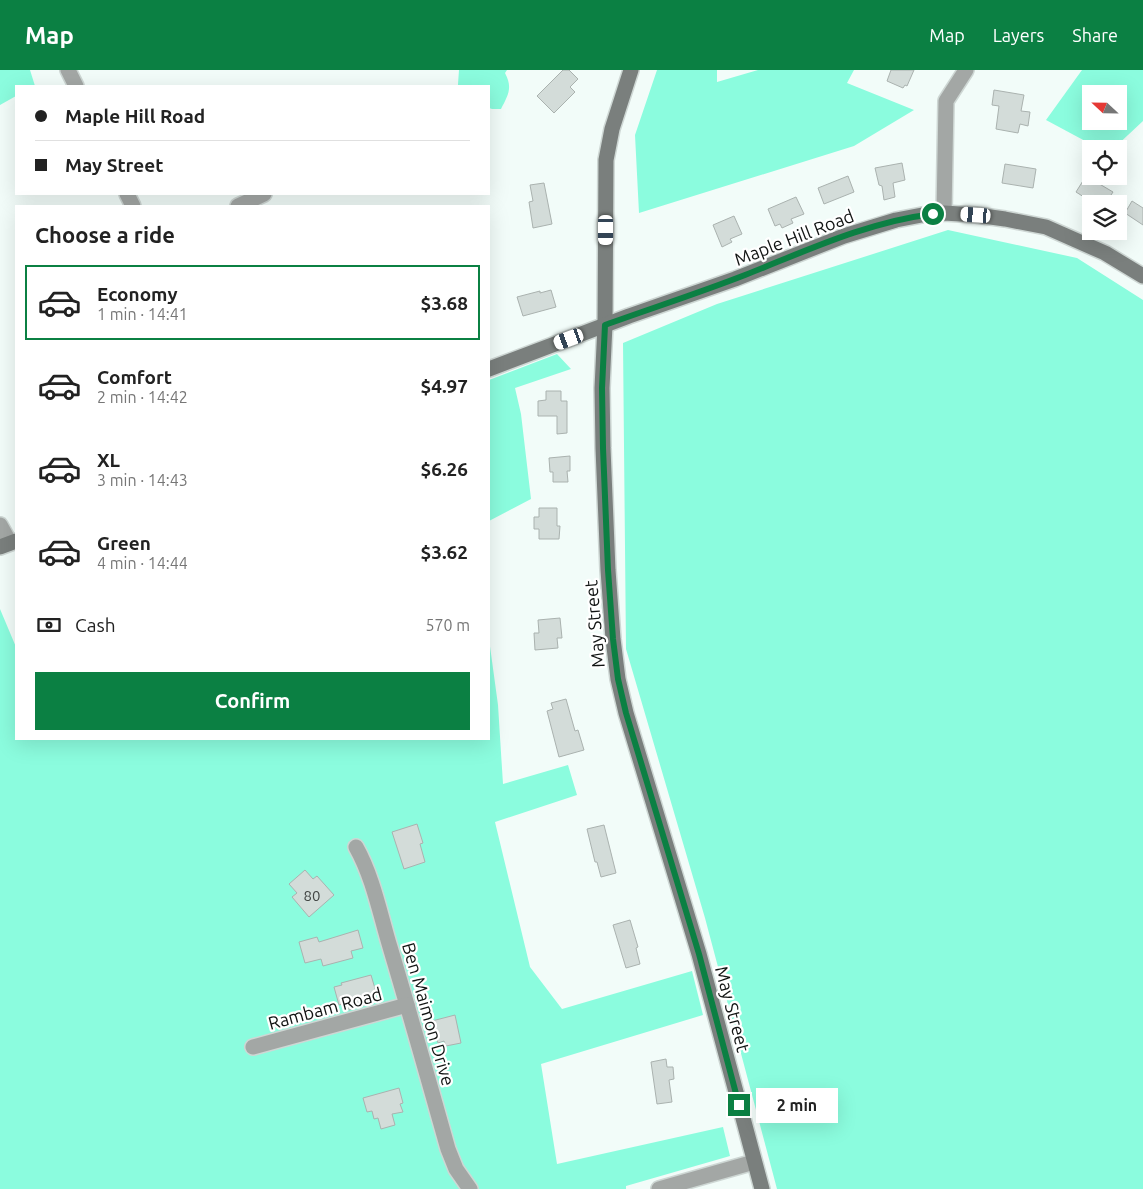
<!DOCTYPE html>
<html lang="en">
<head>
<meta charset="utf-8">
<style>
  body { margin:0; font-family:Ubuntu,sans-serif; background:#f2f2f2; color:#222; height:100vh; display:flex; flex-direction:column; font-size:19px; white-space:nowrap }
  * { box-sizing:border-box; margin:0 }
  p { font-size:16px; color:#767676 }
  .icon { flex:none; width:28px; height:28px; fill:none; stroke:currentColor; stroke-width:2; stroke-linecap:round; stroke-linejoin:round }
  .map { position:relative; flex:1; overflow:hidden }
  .side { position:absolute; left:15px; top:135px; width:475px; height:535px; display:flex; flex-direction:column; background:#fff; border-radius:0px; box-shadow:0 5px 20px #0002 }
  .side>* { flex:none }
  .banner { position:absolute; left:15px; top:15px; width:475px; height:110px; border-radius:0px; box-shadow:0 5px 20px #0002; display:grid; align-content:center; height:110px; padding:0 20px; background:#fff }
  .needle { width:32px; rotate:292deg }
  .fabs { position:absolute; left:1082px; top:15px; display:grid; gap:10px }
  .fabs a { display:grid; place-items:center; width:45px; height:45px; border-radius:0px; background:#fff; box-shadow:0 5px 20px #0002; font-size:25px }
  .end { position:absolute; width:22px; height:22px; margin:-11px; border:6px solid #0b8043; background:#fff; box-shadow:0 0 0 2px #fff }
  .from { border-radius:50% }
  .bubble { position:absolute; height:35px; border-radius:0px; background:#fff; box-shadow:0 5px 20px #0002; font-size:16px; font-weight:600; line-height:35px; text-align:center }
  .car { position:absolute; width:15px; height:30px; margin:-15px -8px; border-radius:6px; box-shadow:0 0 4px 1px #0007; background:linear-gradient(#fff 24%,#345 0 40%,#fff 0 76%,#345 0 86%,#fff 0) }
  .banner b { display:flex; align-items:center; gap:18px; height:48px; font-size:19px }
  .banner b+b { border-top:1px solid #e0e0e0 }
  .banner i { width:12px; height:12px; background:#222 }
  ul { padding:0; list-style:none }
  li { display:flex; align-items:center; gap:15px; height:75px; margin:0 10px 8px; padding:0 10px; border:2px solid transparent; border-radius:0px }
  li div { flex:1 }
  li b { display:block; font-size:19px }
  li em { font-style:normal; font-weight:600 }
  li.on { border-color:#0b8043 }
  li>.icon { width:45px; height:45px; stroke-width:1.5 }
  h2 { padding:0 20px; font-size:22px; line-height:60px }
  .pay { display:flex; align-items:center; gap:12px; height:55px; padding:0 20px; font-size:19px }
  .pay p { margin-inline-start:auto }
  .action { display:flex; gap:10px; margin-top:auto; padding:10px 20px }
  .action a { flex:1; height:58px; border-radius:0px; background:#0b8043; color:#fff; font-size:20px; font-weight:600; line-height:58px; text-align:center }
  header { display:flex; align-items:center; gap:30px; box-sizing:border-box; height:70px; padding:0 25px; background:#0b8043; color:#fff }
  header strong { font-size:24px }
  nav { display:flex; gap:28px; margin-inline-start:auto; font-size:18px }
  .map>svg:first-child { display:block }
  .green { fill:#8bfcde; fill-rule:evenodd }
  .building { fill:#d3dcd9; stroke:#aab2af }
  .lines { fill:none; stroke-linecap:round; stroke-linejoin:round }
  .street-casing { stroke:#ced7d4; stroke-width:18 }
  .secondary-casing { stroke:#ced7d4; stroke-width:18 }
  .street { stroke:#a3a7a5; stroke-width:15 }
  .secondary { stroke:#7a7f7d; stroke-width:15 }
  .route { stroke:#0b8043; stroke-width:6 }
  .labels { text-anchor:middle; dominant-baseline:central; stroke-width:4.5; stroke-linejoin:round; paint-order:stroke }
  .number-label { font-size:15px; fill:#424644 }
  .street-label { font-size:18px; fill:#111413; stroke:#fff }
</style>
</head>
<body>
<header>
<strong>Map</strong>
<nav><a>Map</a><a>Layers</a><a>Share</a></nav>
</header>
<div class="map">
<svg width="1143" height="1119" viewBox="0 0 1143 1119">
  <rect width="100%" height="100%" fill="#f2fcf9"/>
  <!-- green -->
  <g class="green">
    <polygon points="0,0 30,0 35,16 16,16 16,26 0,35"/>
    <path d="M459 0H507L505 3C513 18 508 25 501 39H492L489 38V16H458V14Z"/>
    <polygon points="657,0 717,0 717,12 758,0 854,0 847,13 914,40 854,76 639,143 635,65"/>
    <path d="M1082 0H1143V51L1113 79H1100L1046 50ZM1091 24H1119V51H1091Z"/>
    <polygon points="948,160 1077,188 1143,230 1143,1119 777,1119 705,848 626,579 623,273 717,234"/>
    <polygon points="557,284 571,299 515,318 521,344 531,429 489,451 489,310"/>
    <polygon points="0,539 16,577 16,669 489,669 489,569 498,635 503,714 568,695 577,725 495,752 530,897 562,939 692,901 703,945 541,994 557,1094 723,1057 730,1086 626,1116 626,1119 0,1119"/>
  </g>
  <!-- building -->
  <g class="building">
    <polygon points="563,0 569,0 578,9 570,17 575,22 554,43 537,26"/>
    <polygon points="891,0 914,0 907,16 905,15 903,18 887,11"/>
    <polygon points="994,20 1024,25 1021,41 1030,42 1028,56 1020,54 1018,63 996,59 999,36 992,35"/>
    <polygon points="902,93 905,110 893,113 895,127 884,130 882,116 879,115 875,98"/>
    <polygon points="1005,94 1036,99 1033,118 1002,113"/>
    <polygon points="848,106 854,122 824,134 818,118"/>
    <polygon points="1086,106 1113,122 1105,134 1095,134 1076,122"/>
    <polygon points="544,113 552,154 533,158 529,132 533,131 530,115"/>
    <polygon points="796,127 804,144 791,149 793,153 782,158 780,154 775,156 768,139"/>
    <polygon points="1132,131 1143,138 1143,155 1125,143"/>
    <polygon points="734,146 742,164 730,169 732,172 722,177 713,155"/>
    <polygon points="551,220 556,237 523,246 517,227 540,221 540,223"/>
    <polygon points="546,321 561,321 561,331 567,331 567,363 557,364 557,346 538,346 538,331 546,330"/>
    <polygon points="570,386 570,401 567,401 568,412 553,412 553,402 550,402 549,388"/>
    <polygon points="539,438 557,438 557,456 560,456 559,469 539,469 539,459 534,459 534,447 539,447"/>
    <polygon points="560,548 562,568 557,568 558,578 535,580 534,563 539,563 538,550"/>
    <polygon points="566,629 575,661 578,660 584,680 559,687 547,641 553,639 551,633"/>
    <polygon points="417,754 423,773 420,774 425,792 404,799 392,762"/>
    <polygon points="604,755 616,803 601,807 597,792 595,792 587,759"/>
    <polygon points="305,800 313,809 317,806 334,825 309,847 292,827 297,823 289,814"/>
    <polygon points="630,850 638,877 636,878 640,894 626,898 613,855"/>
    <polygon points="358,860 363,878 351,881 353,888 323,896 321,889 305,893 299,872 317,867 319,872"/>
    <polygon points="371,905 376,922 373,923 376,932 349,940 347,933 339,935 334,917 342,915 341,913"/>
    <polygon points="455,945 461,973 446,976 444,971 438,973 432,951"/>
    <polygon points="666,989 667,997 673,997 674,1009 669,1010 672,1032 657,1034 651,992"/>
    <polygon points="399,1018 403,1033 400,1034 403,1042 392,1044 395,1055 381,1059 378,1048 374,1049 372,1041 367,1042 363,1028"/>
  </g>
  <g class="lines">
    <defs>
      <g id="street">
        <polyline points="68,0 76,16"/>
        <polyline points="127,124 133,136"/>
        <polyline points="238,136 264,124"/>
        <polyline points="944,143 946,31 966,0"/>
        <polyline points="0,455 10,473"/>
        <path d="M356 777C373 807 380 844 390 877 410 944 429 1012 448 1079L456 1099 470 1119"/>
        <polyline points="253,977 407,935"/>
        <polyline points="659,1119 754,1092"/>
      </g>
      <g id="secondary">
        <polyline points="631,0 612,59 606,90 605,255 602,318 603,378 608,500 613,569 618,609 626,643 699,884 762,1119"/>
        <polyline points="489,299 629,246 735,209 844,166 896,150 922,145 944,143 976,145 1005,149 1046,157 1105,183 1143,206"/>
        <polyline points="0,477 16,471"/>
      </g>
    </defs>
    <!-- street casing -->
    <use href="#street" class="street-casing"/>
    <!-- secondary casing -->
    <use href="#secondary" class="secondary-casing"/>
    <!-- street -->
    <use href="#street" class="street"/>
    <!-- secondary -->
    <use href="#secondary" class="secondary"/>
  </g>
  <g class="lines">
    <!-- route -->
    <path class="route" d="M739 1035 699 884 626 643 618 609 613 569 608 500 603 378 602 318 605 255C652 238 699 223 745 205 806 181 867 152 933 144"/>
  </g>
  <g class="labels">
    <!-- number labels -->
    <g class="number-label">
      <text x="312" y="825">80</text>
    </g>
    <!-- street labels -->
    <g class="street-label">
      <text transform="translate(794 167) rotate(-21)">Maple Hill Road</text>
      <text transform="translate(594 554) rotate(-95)">May Street</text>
      <text transform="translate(325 938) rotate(-15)">Rambam Road</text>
      <text transform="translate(733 939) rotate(75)">May Street</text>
      <text transform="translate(429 944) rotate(74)">Ben Maimon Drive</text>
    </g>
  </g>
</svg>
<div class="fabs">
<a><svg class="needle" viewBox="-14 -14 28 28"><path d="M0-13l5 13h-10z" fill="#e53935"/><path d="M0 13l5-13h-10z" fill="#767676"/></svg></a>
<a><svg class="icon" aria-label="locate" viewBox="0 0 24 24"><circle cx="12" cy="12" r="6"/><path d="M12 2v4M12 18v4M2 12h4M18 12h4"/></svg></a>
<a><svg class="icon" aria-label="layers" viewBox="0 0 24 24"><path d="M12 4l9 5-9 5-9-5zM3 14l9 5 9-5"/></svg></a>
</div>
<i class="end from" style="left:933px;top:144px"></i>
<i class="end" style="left:739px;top:1035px"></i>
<div class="bubble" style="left:756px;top:1018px;width:82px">2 min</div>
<i class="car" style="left:976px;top:145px;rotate:274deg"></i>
<i class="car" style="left:606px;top:160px;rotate:180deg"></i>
<i class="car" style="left:569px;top:269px;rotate:250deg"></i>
<div class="banner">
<b><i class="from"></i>Maple Hill Road</b>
<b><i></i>May Street</b>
</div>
<section class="side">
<h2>Choose a ride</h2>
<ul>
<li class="on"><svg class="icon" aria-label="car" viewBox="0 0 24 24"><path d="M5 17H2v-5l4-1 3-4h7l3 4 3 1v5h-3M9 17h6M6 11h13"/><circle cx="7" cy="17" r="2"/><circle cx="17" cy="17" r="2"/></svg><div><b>Economy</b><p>1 min · 14:41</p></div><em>$3.68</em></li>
<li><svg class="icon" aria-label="car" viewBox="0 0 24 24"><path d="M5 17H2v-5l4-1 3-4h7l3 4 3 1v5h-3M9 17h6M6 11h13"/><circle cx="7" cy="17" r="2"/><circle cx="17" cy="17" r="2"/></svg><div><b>Comfort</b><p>2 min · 14:42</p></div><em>$4.97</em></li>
<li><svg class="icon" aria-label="car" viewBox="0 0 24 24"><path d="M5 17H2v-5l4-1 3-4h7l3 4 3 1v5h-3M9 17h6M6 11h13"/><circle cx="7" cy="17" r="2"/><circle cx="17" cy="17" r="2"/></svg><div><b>XL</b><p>3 min · 14:43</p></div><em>$6.26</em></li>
<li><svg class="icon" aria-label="car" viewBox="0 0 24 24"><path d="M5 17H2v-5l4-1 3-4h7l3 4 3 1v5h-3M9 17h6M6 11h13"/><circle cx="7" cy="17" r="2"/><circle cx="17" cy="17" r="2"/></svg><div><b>Green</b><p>4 min · 14:44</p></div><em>$3.62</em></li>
</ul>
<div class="pay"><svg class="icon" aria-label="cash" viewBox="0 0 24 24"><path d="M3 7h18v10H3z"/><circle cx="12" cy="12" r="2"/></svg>Cash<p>570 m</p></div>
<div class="action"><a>Confirm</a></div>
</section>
</div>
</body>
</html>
